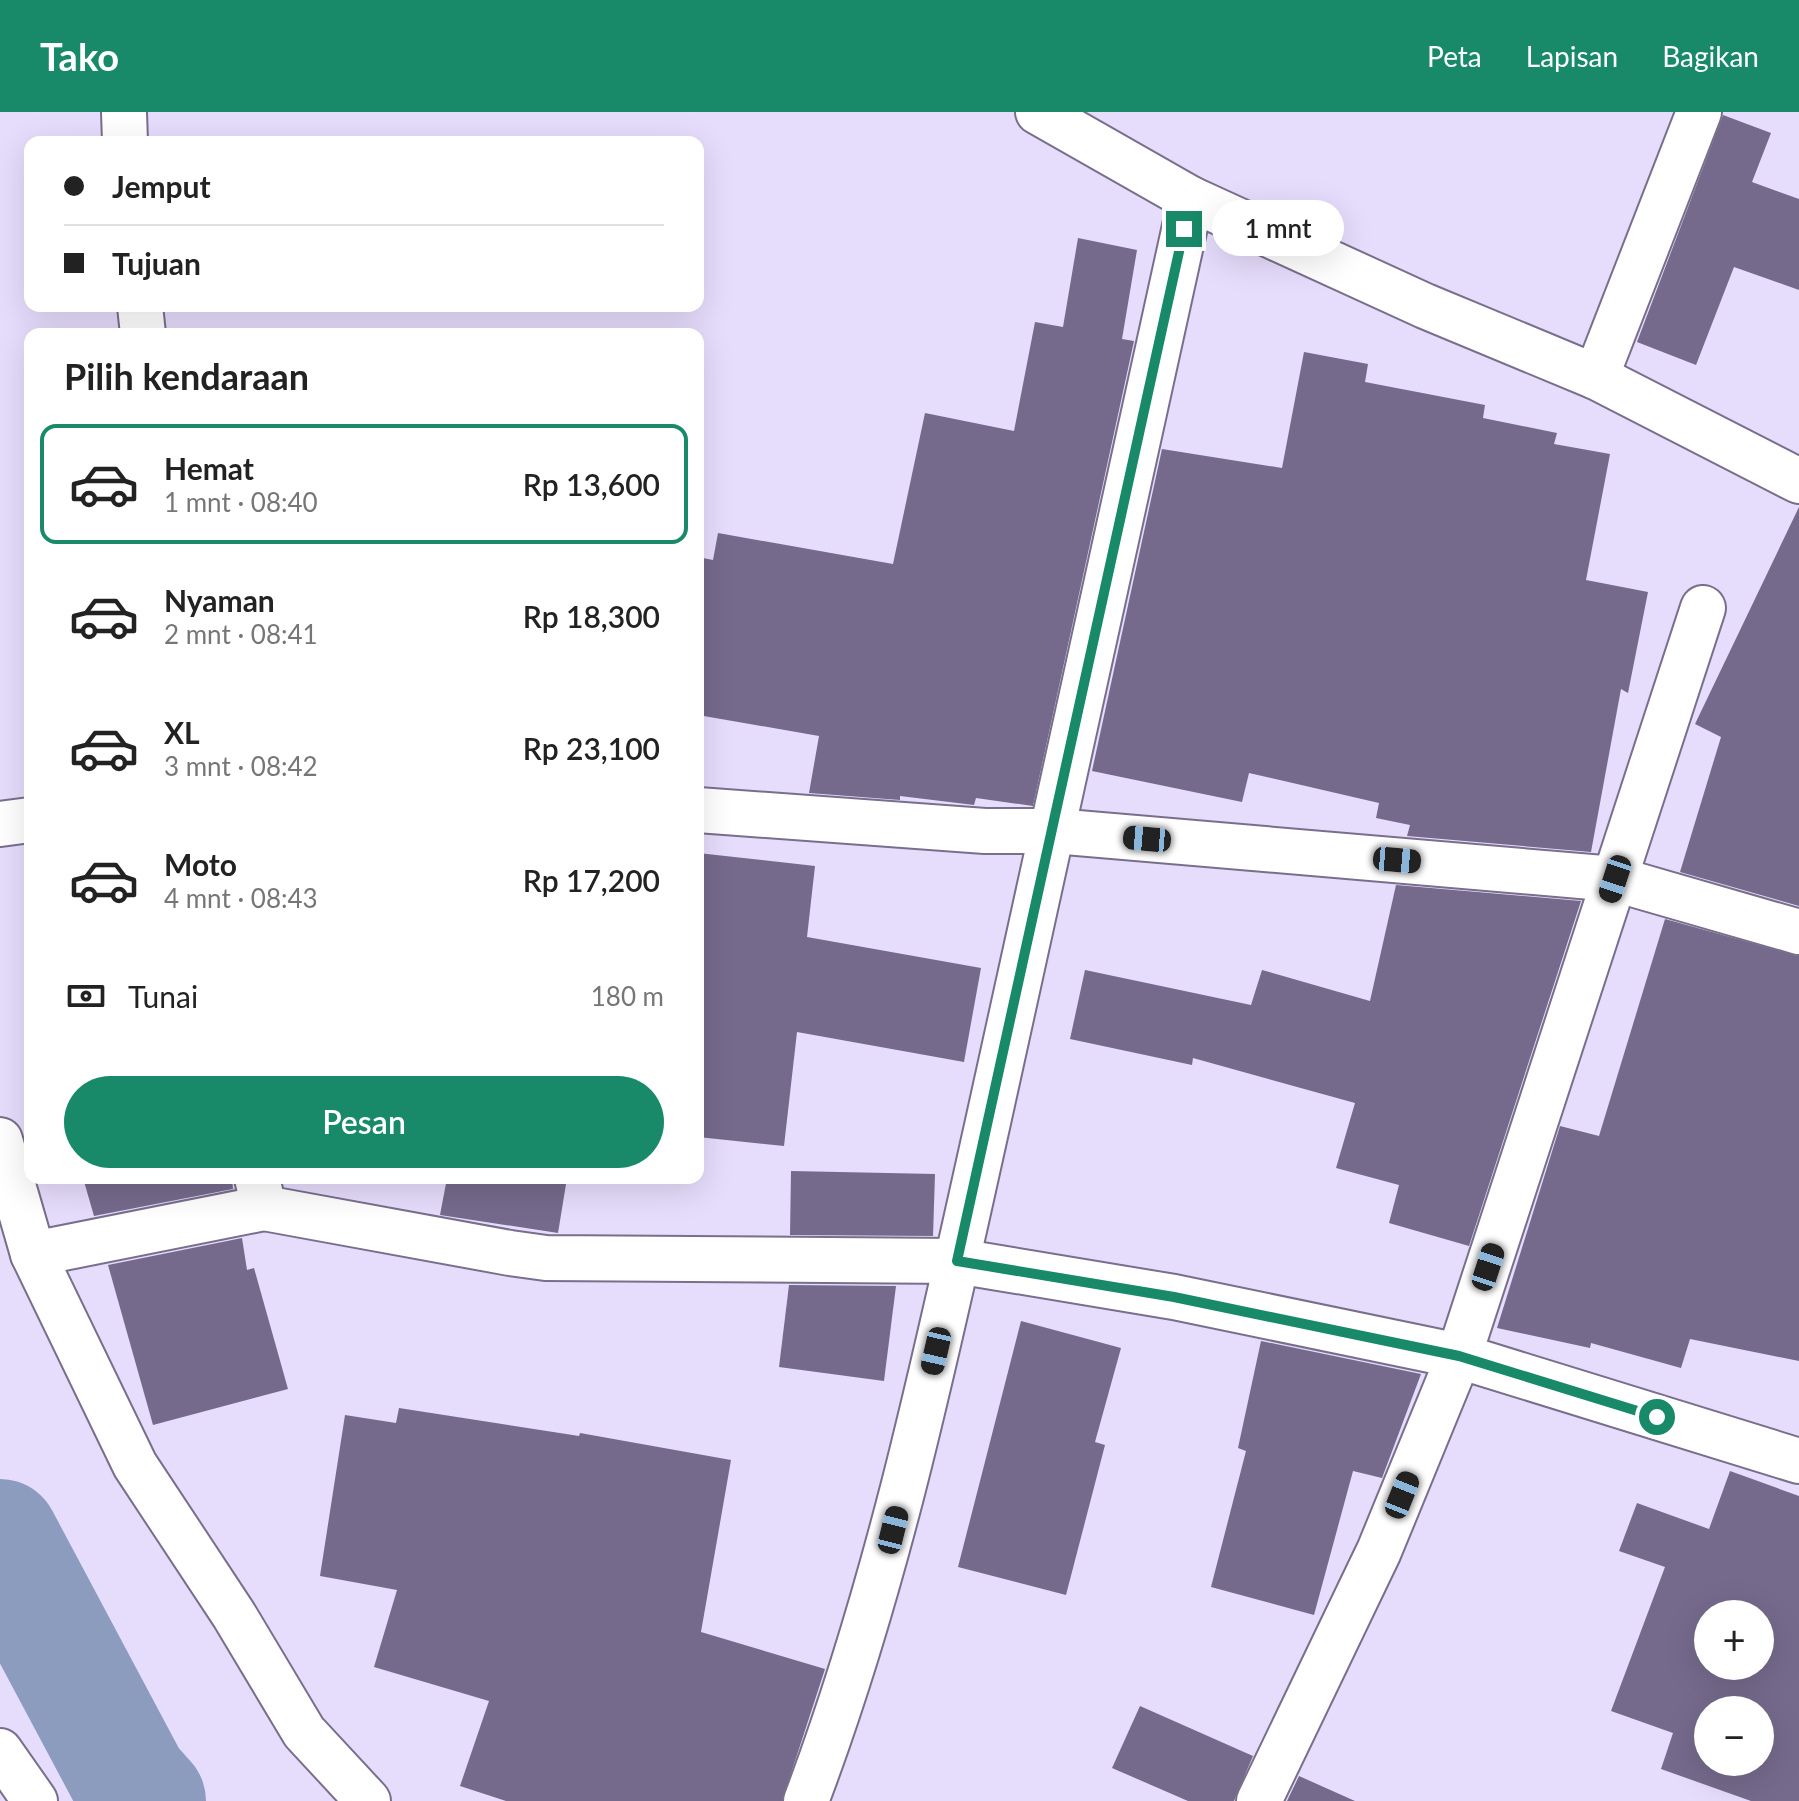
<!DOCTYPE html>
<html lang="id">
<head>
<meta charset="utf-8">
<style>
  body { margin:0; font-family:Lato,sans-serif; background:#f6f6f6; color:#222; height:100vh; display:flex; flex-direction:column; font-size:30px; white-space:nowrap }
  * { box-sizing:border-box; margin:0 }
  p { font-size:26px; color:#767676 }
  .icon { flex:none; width:44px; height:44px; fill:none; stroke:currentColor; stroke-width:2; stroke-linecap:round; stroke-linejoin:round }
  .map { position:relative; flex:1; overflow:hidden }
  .panel { position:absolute; left:24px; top:216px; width:680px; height:856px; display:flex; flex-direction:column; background:#fff; border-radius:16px; box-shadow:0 8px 32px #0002 }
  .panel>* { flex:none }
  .guide { position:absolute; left:24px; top:24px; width:680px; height:176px; border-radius:16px; box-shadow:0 8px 32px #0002; display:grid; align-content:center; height:176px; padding:0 40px; background:#fff }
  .tools { position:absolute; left:1694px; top:1488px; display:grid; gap:16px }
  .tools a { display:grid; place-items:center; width:80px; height:80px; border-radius:50%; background:#fff; box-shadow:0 8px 32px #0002; font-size:40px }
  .end { position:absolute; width:36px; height:36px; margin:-18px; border:10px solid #188969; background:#fff; box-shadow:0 0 0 4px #fff }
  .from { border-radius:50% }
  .bubble { position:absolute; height:56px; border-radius:28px; background:#fff; box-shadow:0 8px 32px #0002; font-size:26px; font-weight:600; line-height:56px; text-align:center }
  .car { position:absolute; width:24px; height:48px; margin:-24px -12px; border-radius:10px; box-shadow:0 0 6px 2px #0007; background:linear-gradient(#222 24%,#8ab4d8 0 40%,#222 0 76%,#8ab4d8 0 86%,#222 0) }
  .guide b { display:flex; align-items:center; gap:28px; height:76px; font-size:30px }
  .guide b+b { border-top:2px solid #e0e0e0 }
  .guide i { width:20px; height:20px; background:#222 }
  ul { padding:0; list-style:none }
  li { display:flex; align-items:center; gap:24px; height:120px; margin:0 16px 12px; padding:0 24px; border:4px solid transparent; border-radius:16px }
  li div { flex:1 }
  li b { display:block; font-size:30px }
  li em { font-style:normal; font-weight:600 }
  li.selected { border-color:#188969 }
  li>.icon { width:72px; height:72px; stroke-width:1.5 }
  h2 { padding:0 40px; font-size:36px; line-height:96px }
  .pay { display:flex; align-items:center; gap:20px; height:88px; padding:0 40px; font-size:30px }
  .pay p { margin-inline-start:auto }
  .cta { display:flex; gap:16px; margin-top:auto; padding:16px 40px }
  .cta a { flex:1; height:92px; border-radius:48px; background:#188969; color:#fff; font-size:32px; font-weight:600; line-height:92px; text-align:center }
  header { display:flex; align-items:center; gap:48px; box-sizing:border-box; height:112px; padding:0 40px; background:#188969; color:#fff }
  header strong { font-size:38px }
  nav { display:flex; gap:44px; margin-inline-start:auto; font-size:28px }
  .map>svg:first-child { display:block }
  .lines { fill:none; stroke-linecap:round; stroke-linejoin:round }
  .river { stroke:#8b9cbf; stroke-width:118 }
  .building { fill:#756a8c; fill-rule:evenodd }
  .minor-casing { stroke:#796f8c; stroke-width:48 }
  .minor { stroke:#fff; stroke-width:44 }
  .route { stroke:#188969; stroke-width:10 }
</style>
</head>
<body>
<header>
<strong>Tako</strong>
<nav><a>Peta</a><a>Lapisan</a><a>Bagikan</a></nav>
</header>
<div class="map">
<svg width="1799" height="1689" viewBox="0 0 1799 1689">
  <rect width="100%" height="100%" fill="#e6dcfc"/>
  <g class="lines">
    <!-- river -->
    <polyline class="river" points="0,1426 130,1670 147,1689"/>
  </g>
  <!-- building -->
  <g class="building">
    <polygon points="1723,3 1771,21 1752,70 1799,87 1799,178 1734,155 1696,253 1637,230"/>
    <polygon points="1078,126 1137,138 1122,227 1134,229 1033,694 976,686 974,693 900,684 900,688 809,681 819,624 698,603 698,445 713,448 718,421 893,452 925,301 1014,319 1035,210 1063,215"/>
    <polygon points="1304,240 1368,252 1365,270 1485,293 1483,306 1557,321 1554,332 1610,342 1586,468 1648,480 1628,581 1621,577 1591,740 1407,724 1410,713 1376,706 1379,691 1249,661 1242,690 1092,659 1162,337 1282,356"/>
    <polygon points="1799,395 1799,794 1680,760 1721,625 1695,612"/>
    <polygon points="698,741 815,754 807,825 981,856 964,950 797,920 784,1034 698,1025"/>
    <polygon points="1396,773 1581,789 1469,1134 1389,1111 1399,1073 1336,1056 1355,991 1193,946 1192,953 1070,927 1085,858 1251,893 1262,858 1370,889"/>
    <polygon points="1665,807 1799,844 1799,1249 1690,1227 1681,1256 1591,1231 1590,1236 1497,1216 1560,1014 1599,1024"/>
    <polygon points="791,1059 935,1062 933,1124 790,1123"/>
    <polygon points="83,1066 232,1066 233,1077 94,1104"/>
    <polygon points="447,1066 567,1066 558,1121 440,1103"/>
    <polygon points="242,1126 247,1158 254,1156 288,1277 153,1313 108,1153"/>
    <polygon points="789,1173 896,1174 884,1269 779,1255"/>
    <polygon points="1021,1209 1121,1236 1095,1330 1105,1333 1066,1483 958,1455"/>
    <polygon points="1261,1229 1421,1262 1382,1366 1353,1359 1314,1503 1211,1475 1246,1339 1238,1336"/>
    <polygon points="399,1296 579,1324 580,1321 731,1348 701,1520 825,1557 782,1689 506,1689 460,1674 489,1589 374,1555 397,1478 320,1464 345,1303 396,1311"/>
    <path d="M1730 1359 1799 1384V1689H1751L1661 1657 1673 1621 1611 1599 1665 1455 1619 1439 1637 1391 1709 1417ZM1708 1502H1760V1554H1708ZM1708 1598H1760V1650H1708Z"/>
    <polygon points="1140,1594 1253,1644 1234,1689 1188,1689 1112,1656"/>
    <polygon points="1299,1664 1355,1689 1287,1689"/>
  </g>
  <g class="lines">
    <defs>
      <g id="minor">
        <polyline points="124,0 125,30"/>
        <polyline points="1038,0 1191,87 1425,194 1596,265 1799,369"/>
        <polyline points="140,194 143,222"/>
        <polyline points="1596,265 1699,0"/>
        <polyline points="698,698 985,719 1054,719 1615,767 1799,820"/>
        <polyline points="0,712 30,708"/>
        <polyline points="0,1028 33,1142 135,1353 234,1503 304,1620 368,1689"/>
        <polyline points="257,1066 264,1096 510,1141 546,1146 957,1149 1174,1185 1459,1244 1799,1349"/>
        <polyline points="33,1142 264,1096"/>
        <polyline points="0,1639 35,1689"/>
        <path d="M806 1689C889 1470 937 1238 988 1010 1057 703 1124 395 1191 87"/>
        <polyline points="1259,1689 1379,1439 1459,1244 1703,496"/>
      </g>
    </defs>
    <!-- minor casing -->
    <use href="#minor" class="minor-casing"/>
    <!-- minor -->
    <use href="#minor" class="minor"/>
  </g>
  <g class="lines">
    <!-- route -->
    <polyline class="route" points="1184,117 957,1149 1174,1185 1459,1244 1657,1305"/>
  </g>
</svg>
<div class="tools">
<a>+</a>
<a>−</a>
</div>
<i class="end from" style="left:1657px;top:1305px"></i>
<i class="end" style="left:1184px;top:117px"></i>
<div class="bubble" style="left:1212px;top:88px;width:132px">1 mnt</div>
<i class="car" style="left:1147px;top:727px;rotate:275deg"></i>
<i class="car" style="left:1397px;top:748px;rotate:95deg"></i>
<i class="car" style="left:1615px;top:767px;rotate:198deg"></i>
<i class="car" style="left:1488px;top:1155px;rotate:18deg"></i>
<i class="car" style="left:936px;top:1239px;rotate:193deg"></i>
<i class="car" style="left:1402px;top:1383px;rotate:22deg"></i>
<i class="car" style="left:893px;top:1418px;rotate:14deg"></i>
<div class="guide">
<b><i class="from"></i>Jemput</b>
<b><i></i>Tujuan</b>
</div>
<section class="panel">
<h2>Pilih kendaraan</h2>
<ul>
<li class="selected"><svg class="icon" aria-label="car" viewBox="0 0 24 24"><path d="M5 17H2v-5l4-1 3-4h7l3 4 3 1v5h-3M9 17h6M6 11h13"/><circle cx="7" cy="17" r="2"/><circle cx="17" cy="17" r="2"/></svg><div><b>Hemat</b><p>1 mnt · 08:40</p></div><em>Rp 13,600</em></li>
<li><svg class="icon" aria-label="car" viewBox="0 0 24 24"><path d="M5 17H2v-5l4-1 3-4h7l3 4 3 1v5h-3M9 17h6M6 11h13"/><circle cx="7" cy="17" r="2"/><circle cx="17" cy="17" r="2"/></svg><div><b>Nyaman</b><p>2 mnt · 08:41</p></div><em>Rp 18,300</em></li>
<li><svg class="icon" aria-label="car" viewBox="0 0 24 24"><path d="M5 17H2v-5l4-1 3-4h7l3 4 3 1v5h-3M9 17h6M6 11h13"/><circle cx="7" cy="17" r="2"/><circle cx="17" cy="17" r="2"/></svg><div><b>XL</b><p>3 mnt · 08:42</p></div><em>Rp 23,100</em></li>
<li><svg class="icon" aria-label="car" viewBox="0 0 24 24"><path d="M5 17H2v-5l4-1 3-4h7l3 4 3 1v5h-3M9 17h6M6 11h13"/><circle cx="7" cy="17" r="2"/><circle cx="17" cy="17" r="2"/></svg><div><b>Moto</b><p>4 mnt · 08:43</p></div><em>Rp 17,200</em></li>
</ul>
<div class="pay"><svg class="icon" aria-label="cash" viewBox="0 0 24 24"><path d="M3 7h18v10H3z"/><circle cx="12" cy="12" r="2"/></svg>Tunai<p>180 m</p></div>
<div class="cta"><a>Pesan</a></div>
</section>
</div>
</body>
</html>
